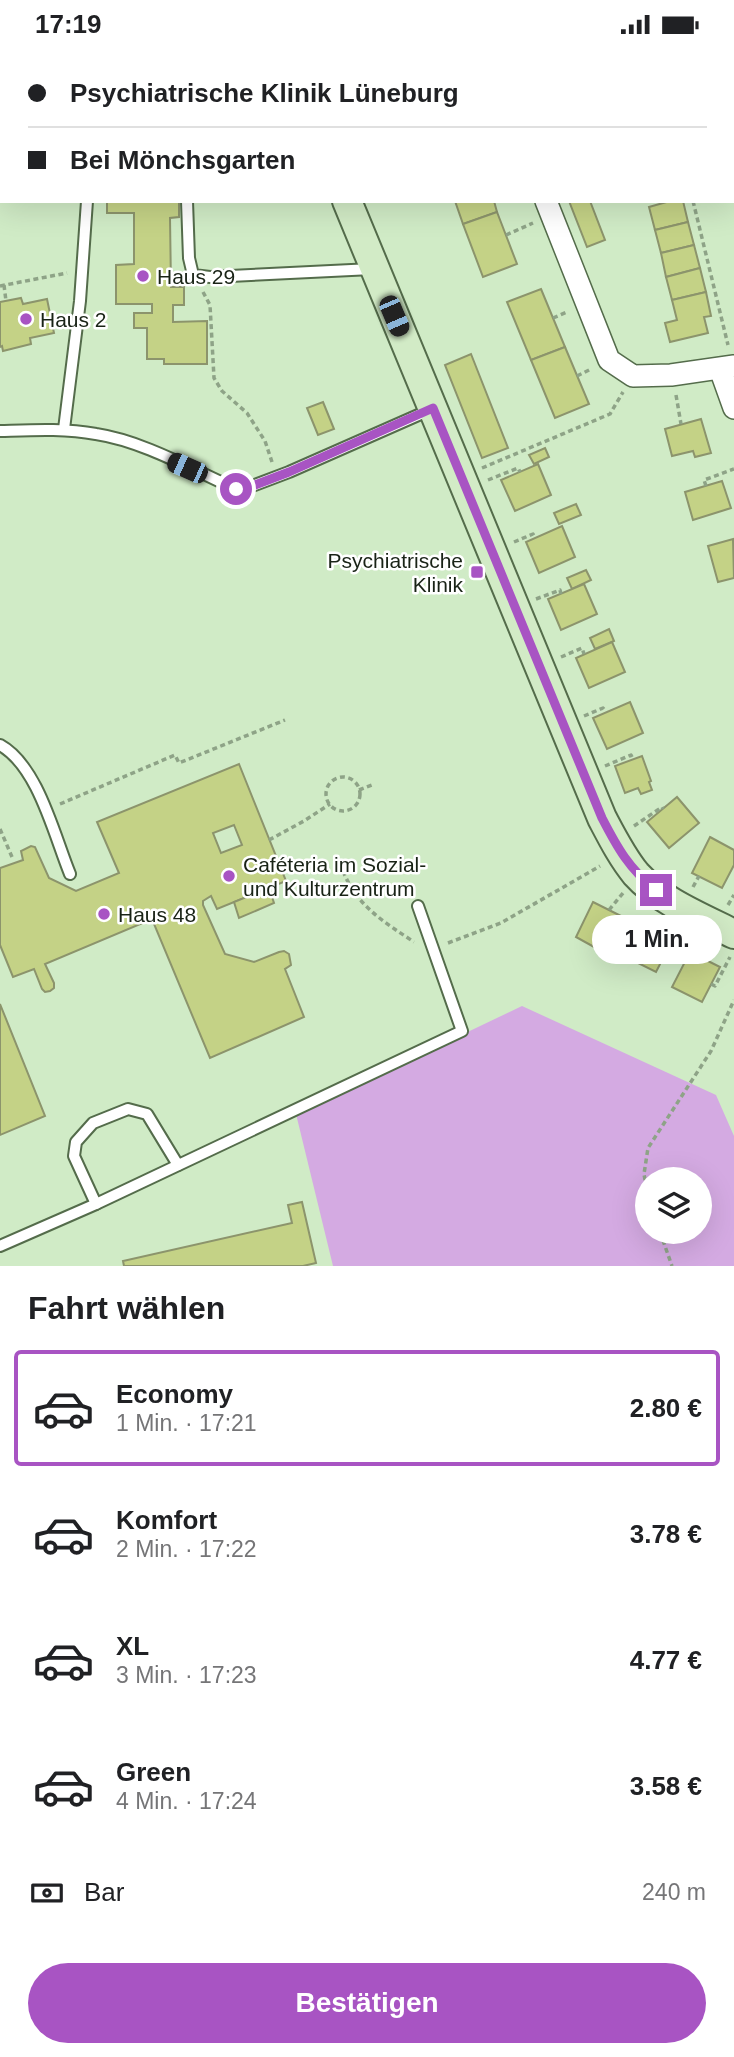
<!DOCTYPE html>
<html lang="de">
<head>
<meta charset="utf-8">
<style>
  body { margin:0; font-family:Helvetica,sans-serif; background:#f2f2f2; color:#202124; height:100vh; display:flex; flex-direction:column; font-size:26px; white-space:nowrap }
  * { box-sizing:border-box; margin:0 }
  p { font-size:23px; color:#757577 }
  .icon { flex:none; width:38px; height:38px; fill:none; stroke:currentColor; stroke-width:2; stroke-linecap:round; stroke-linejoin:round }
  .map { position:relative; height:1217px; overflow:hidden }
  .sheet { display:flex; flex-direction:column; background:#fff; flex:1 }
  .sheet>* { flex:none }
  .top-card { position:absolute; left:0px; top:0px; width:735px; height:154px; box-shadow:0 7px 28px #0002; display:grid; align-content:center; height:154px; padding:0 28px; background:#fff }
  .tools { position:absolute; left:635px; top:1118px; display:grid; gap:14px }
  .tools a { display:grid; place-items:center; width:77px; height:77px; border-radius:50%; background:#fff; box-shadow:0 7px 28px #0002; font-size:35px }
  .end { position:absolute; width:32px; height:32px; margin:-16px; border:9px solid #a854c3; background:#fff; box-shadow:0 0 0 4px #fff }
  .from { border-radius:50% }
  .bubble { position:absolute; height:49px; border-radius:24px; background:#fff; box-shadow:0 7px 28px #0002; font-size:23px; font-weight:600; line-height:49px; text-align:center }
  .car { position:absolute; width:21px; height:42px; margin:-21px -10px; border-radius:9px; box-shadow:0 0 5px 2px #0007; background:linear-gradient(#222 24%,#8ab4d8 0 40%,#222 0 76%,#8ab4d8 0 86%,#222 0) }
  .top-card b { display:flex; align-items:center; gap:24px; height:66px; font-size:26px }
  .top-card b+b { border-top:2px solid #e0e0e0 }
  .top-card i { width:18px; height:18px; background:#202124 }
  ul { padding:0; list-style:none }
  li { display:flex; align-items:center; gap:21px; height:116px; margin:0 14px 10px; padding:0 14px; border:4px solid transparent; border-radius:7px }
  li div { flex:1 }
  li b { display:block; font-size:26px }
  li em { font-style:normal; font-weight:600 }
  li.active { border-color:#a854c3 }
  li>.icon { width:63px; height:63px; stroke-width:1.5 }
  h2 { padding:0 28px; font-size:32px; line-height:84px }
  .pay { display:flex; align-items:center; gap:18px; height:77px; padding:0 28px; font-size:26px }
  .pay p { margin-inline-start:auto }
  .primary-button { display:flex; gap:14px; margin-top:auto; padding:14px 28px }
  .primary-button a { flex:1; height:80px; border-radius:42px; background:#a854c3; color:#fff; font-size:28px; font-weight:600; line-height:80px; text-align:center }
  .status { display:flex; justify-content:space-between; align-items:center; height:49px; padding:0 35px; background:#fff; direction:ltr }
  .status svg { height:19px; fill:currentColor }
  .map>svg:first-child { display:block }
  .green { fill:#d4aae2; fill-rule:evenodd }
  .building { fill:#c4d286; stroke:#8c946c; stroke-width:2; fill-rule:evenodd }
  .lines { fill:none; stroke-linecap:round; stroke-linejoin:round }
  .lane-casing { stroke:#546c4b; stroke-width:14 }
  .street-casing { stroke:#546c4b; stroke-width:24 }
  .secondary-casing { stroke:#546c4b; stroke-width:32 }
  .path { stroke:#8ea387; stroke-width:3.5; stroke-dasharray:5 3.5; stroke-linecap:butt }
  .lane { stroke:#fff; stroke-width:10 }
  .street { stroke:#fff; stroke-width:21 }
  .secondary { stroke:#d2ebc6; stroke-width:28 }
  .route { stroke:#a854c3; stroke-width:9 }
  .poi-dot { fill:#a854c3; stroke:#fff; stroke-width:2.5 }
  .labels { text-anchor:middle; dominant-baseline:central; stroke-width:5; stroke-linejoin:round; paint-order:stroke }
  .poi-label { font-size:21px; fill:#192316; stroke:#fff; text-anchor:start }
</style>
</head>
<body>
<div class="status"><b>17:19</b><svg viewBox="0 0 49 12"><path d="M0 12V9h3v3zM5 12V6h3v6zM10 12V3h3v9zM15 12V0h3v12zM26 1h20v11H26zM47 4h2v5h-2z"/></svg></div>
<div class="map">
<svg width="734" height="1217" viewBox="0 0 734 1217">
  <rect width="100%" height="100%" fill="#d0ebc6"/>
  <!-- green -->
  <path class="green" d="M522 957 716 1046 734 1087V1217H333L296 1065ZM648 1130H700V1183H648Z"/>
  <!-- building -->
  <g class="building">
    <polygon points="0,0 39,0 2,2 2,42"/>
    <polygon points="350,0 411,0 411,2 351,2"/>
    <polygon points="698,0 734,0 734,28 733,2 692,2"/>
    <polygon points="107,152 179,152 179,168 170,169 171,238 184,238 184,256 173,256 173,273 207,272 207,315 164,315 164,310 147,310 147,279 134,279 134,264 152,264 152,255 116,255 116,216 134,215 134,164 107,164"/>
    <polygon points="455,152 494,152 497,163 463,175"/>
    <polygon points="569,152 590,152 605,191 587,198"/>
    <polygon points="670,152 683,152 688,173 655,181 649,158"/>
    <polygon points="497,163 517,215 483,228 463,175"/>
    <polygon points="688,173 694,196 661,204 655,181"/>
    <polygon points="694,196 700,219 666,228 661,204"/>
    <polygon points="700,219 706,243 672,251 666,228"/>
    <polygon points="541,240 565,298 531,311 507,253"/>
    <polygon points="706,243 711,267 704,268 708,284 670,293 665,274 677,271 672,251"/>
    <polygon points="21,249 23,255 47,250 54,284 30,289 31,295 3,302 2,297 0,298 0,253"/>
    <polygon points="565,298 589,355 555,369 531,311"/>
    <polygon points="471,305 508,399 482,409 445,316"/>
    <polygon points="323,353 334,380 318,386 307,359"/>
    <polygon points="701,370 711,404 695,408 693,402 672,407 665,380"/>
    <polygon points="545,399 549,408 534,415 529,406"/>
    <polygon points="538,415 551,446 515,462 501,431"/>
    <polygon points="722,432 731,459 693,471 685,443"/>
    <polygon points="576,455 581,466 559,475 554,464"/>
    <polygon points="562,477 575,508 539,524 526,493"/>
    <polygon points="733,490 734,529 718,533 708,497"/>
    <polygon points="586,521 591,531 572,540 567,529"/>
    <polygon points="584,535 597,565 561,581 548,550"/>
    <polygon points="609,580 614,592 595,600 590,589"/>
    <polygon points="612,593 625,623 589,639 576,609"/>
    <polygon points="630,653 643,684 607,700 593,669"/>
    <polygon points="642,707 651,732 649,733 652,741 641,745 638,739 625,744 615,717"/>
    <path d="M239 715 286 832 217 860 211 847 203 852V856L225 905 254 913 279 903 284 902 289 905 291 916 285 920 304 968 210 1009 152 870 45 915 54 934V939L50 942 45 943 42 940 34 920 13 928 0 896V819L23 811 21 802 31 797 35 798 49 829 76 842 119 824 97 773ZM234 776 242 796 221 804 213 784Z"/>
    <polygon points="677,748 699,774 669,799 647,773"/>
    <polygon points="710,788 734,801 734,816 722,839 692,824"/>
    <polygon points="269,839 274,854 239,869 234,853"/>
    <polygon points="593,853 623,868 605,904 576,888"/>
    <polygon points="645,880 671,894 656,923 630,910"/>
    <polygon points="690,903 720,918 702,953 672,938"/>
    <polygon points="0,955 45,1067 0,1086"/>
    <polygon points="302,1153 316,1214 303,1217 124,1217 123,1212 292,1174 288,1156"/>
  </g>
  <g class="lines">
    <defs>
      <g id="lane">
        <polyline points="63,0 64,2"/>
        <polyline points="187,152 189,209 193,226 210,228 372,220"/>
        <polyline points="64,380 80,252 87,152"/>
        <path d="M0 382C32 381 64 379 96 385 143 392 193 421 236 440L247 439 289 423 432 360"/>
        <path d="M0 696C38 717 54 786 70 825"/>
        <polyline points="96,1155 74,1107 76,1093 93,1074 128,1060 147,1065 178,1116"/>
        <polyline points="0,1197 96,1155 462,982 418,857"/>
      </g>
      <g id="street">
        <polyline points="507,2 511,0"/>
        <polyline points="546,152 609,311 633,327 671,326 734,317"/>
        <polyline points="720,320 734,359"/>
      </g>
      <g id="secondary">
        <polyline points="284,0 285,2"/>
        <path d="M347 152 602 769C612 788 622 808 636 825 660 852 702 869 734 885"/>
      </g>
    </defs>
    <!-- lane casing -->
    <use href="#lane" class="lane-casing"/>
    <!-- street casing -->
    <use href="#street" class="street-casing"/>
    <!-- secondary casing -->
    <use href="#secondary" class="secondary-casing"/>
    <!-- path -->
    <g class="path">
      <polyline points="541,0 541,2"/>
      <polyline points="611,0 611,2"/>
      <polyline points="0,145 2,145"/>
      <polyline points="693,152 728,296"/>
      <polyline points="506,186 533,174"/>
      <polyline points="4,236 6,252"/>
      <polyline points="0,237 67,224"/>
      <polyline points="203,243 210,256 214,329 222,342 247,364 265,392 272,413"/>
      <polyline points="553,269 567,263"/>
      <polyline points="577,327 591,320"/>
      <polyline points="676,346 681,375"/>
      <polyline points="482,419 610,365 623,343"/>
      <polyline points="488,431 518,419 520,423"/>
      <polyline points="706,437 704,431 734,420"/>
      <polyline points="514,493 533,485 535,489"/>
      <polyline points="536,550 560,541 561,545"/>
      <polyline points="561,608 582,599 584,605"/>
      <polyline points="584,667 603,659 606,663"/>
      <polyline points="605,717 631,706 633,710"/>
      <circle cx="343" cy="745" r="17"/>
      <polyline points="359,741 372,736"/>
      <polyline points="60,755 175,706 179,714 285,671"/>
      <polyline points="634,777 662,758 663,760"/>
      <polyline points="0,780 12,808"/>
      <polyline points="269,791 304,772 330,755"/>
      <path d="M343 822C357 857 384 873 414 893"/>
      <polyline points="693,838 699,827"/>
      <polyline points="728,856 734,846"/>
      <polyline points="609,861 623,844"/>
      <polyline points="657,886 663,876"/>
      <polyline points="448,894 501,874 600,817"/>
      <polyline points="711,935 715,937 730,908"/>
      <polyline points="648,1148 644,1125 648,1099 711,1002 734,951"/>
      <polyline points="660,1183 672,1217"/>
    </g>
    <!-- lane -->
    <use href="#lane" class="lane"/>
    <!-- street -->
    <use href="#street" class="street"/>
    <!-- secondary -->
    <use href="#secondary" class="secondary"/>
  </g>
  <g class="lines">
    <!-- route -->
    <path class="route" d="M236 440 247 439 289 423 433 359 602 769C617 798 629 820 656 841"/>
  </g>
  <!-- markers -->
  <g class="poi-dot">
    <circle cx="143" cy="227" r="7"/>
    <circle cx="26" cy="270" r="7"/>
    <rect x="470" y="516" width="14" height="14" rx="3.5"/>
    <circle cx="229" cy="827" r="7"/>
    <circle cx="104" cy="865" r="7"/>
  </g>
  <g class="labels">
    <!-- poi labels -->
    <g class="poi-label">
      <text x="157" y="227">Haus 29</text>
      <text x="40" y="270">Haus 2</text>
      <text x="463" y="511" text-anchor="end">Psychiatrische<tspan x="463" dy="24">Klinik</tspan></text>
      <text x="243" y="815">Caféteria im Sozial-<tspan x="243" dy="24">und Kulturzentrum</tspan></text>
      <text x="118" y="865">Haus 48</text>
    </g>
  </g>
</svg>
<div class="tools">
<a><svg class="icon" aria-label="layers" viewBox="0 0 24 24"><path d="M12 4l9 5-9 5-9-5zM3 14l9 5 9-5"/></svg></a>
</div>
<i class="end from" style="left:236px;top:440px"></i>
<i class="end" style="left:656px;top:841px"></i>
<div class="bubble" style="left:592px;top:866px;width:130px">1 Min.</div>
<i class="car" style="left:394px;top:267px;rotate:157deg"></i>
<i class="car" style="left:187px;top:419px;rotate:294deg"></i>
<div class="top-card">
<b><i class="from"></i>Psychiatrische Klinik Lüneburg</b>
<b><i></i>Bei Mönchsgarten</b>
</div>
</div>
<section class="sheet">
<h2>Fahrt wählen</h2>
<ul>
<li class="active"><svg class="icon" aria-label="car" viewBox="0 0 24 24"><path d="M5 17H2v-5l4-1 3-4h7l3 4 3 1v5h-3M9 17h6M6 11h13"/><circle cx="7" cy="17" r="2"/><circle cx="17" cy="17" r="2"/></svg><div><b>Economy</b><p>1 Min. · 17:21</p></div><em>2.80 €</em></li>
<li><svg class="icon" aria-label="car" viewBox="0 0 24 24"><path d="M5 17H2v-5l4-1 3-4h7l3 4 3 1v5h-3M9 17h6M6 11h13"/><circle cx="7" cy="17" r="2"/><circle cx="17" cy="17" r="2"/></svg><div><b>Komfort</b><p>2 Min. · 17:22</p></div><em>3.78 €</em></li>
<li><svg class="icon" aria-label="car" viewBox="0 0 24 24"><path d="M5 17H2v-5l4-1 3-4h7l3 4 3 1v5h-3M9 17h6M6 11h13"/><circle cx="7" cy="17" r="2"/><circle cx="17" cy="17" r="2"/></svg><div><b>XL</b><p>3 Min. · 17:23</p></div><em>4.77 €</em></li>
<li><svg class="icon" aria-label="car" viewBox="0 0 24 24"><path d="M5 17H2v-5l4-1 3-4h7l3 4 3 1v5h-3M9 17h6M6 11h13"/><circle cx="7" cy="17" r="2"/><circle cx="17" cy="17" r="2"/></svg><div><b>Green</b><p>4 Min. · 17:24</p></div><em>3.58 €</em></li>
</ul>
<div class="pay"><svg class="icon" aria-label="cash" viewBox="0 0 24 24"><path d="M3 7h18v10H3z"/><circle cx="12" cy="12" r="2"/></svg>Bar<p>240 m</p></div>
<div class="primary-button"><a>Bestätigen</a></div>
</section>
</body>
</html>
